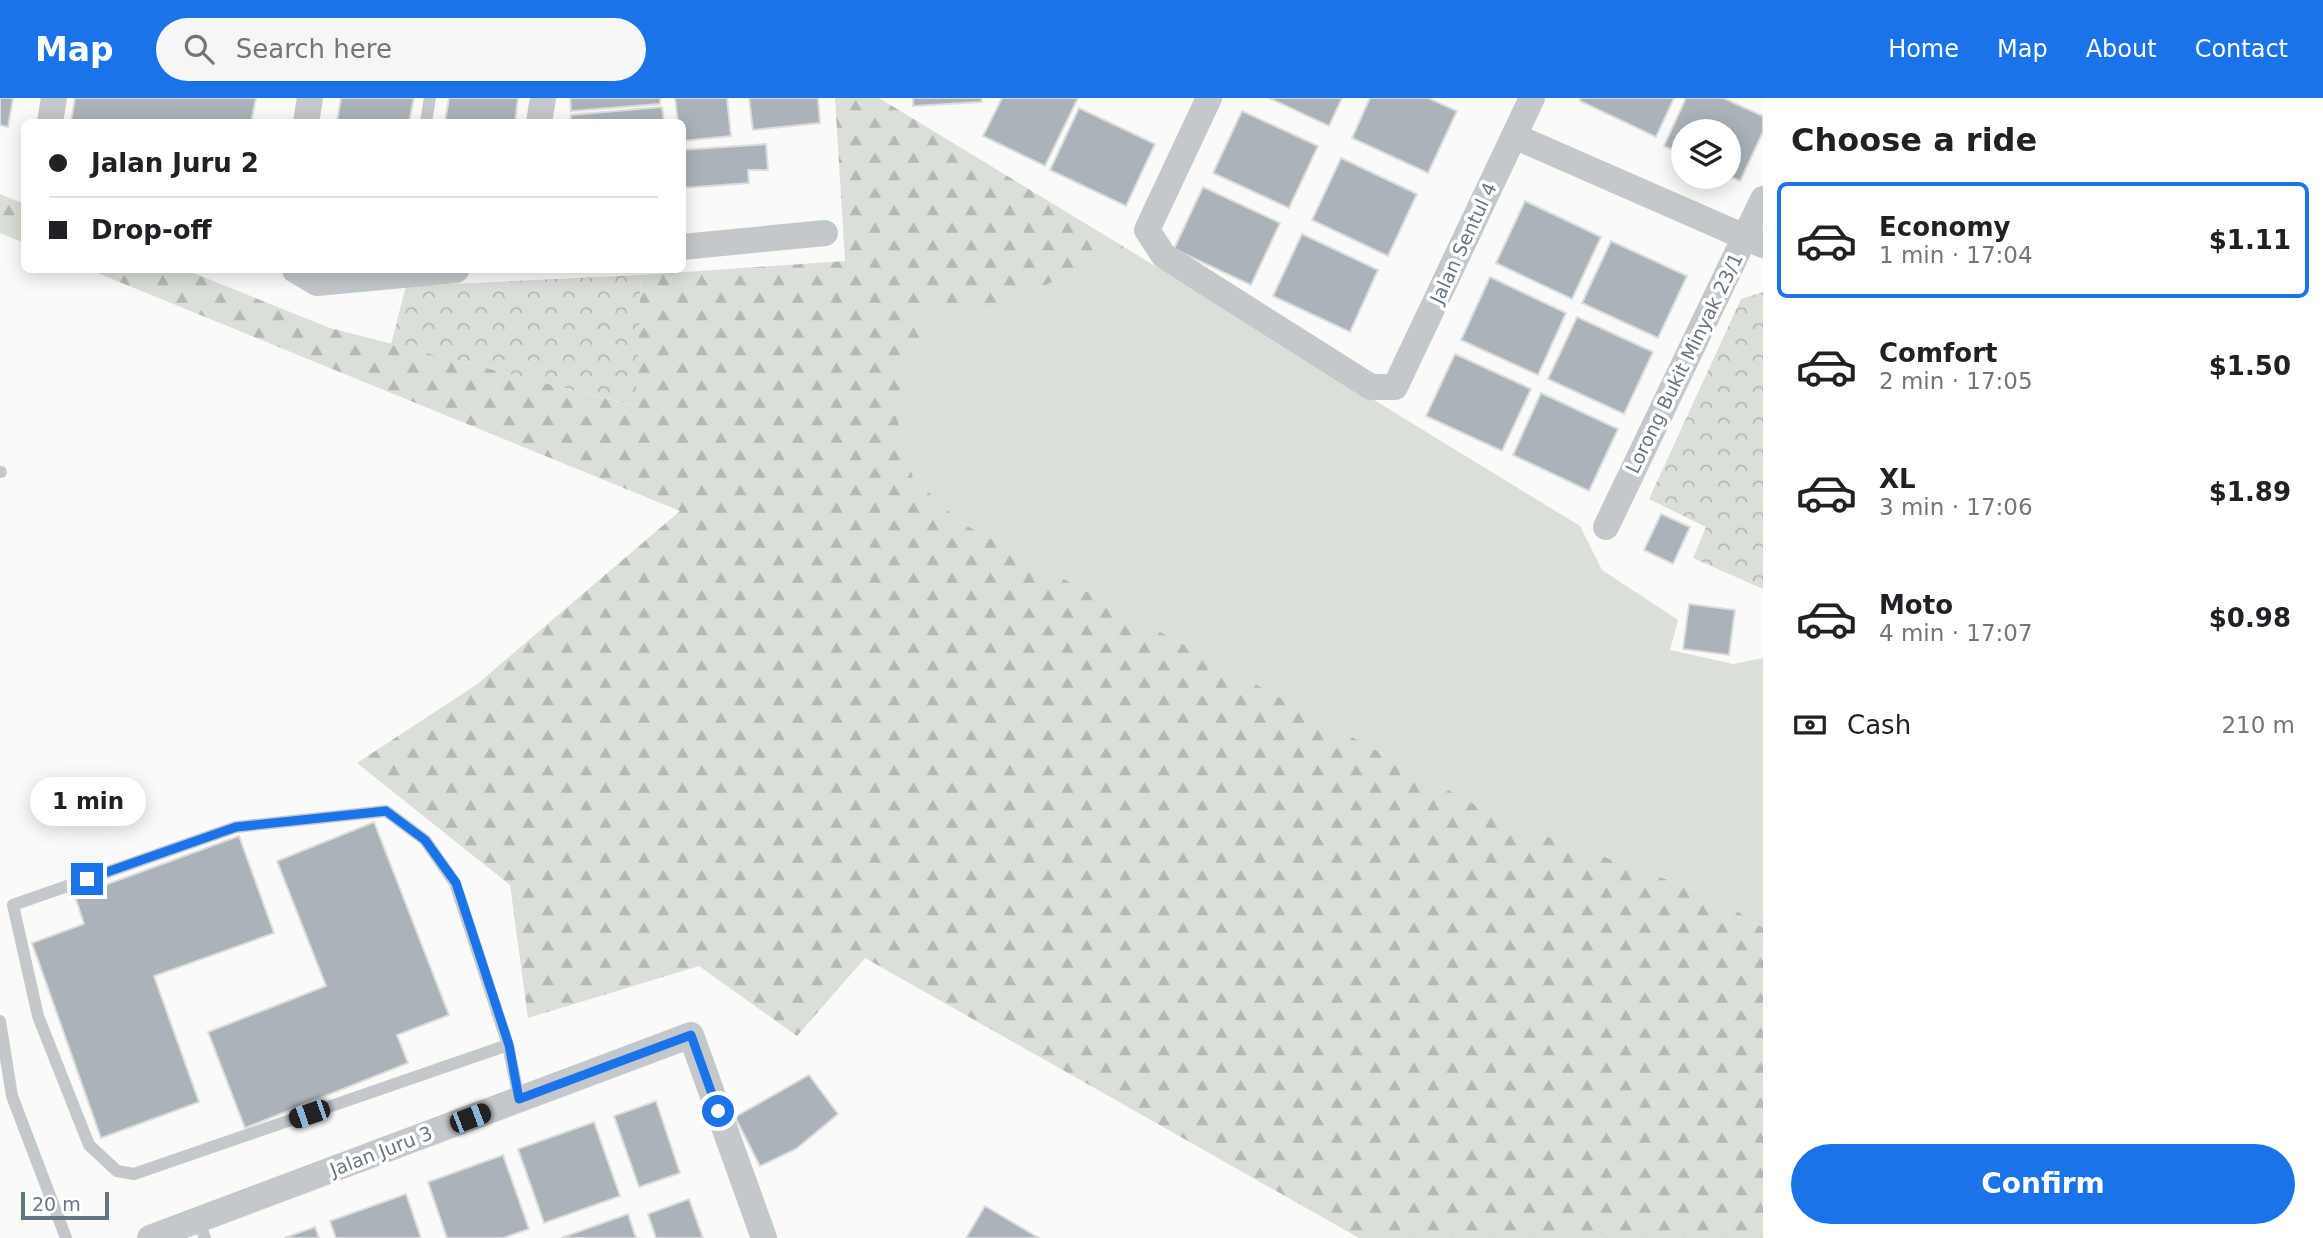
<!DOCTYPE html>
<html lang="en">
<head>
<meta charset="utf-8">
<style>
  body { margin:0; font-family:"DejaVu Sans",sans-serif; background:#f6f6f6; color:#202124; height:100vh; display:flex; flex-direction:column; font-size:26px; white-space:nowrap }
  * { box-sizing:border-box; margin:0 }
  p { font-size:23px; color:#757577 }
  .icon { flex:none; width:38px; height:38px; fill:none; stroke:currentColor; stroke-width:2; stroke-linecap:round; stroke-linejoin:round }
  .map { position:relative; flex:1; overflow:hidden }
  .sheet { display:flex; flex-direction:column; background:#fff; width:560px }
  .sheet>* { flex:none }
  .hud { position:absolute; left:21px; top:21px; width:665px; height:154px; border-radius:10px; box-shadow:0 4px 18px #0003; display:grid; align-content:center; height:154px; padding:0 28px; background:#fff }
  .fabs { position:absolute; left:1671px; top:21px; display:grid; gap:14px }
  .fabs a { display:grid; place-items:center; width:70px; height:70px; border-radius:50%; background:#fff; box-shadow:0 4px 18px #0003; font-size:35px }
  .scale { position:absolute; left:21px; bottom:18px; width:88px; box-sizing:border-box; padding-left:7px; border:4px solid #657683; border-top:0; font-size:19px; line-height:24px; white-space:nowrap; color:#657683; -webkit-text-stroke:5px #fff; paint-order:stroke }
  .end { position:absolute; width:32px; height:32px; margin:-16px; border:9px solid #1a73e8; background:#fff; box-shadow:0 0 0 4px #fff }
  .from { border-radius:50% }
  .bubble { position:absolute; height:49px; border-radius:24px; background:#fff; box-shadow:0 4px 18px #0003; font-size:23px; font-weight:700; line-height:49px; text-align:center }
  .car { position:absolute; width:21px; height:42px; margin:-21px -10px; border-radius:9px; box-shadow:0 0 5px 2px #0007; background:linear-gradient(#222 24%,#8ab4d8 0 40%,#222 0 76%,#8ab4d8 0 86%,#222 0) }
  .hud b { display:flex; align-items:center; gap:24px; height:66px; font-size:26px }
  .hud b+b { border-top:2px solid #e0e0e0 }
  .hud i { width:18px; height:18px; background:#202124 }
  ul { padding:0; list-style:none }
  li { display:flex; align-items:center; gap:21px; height:116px; margin:0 14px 10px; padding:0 14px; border:4px solid transparent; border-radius:10px }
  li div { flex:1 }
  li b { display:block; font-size:26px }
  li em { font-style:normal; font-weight:700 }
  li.selected { border-color:#1a73e8 }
  li>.icon { width:63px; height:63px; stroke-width:1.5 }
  h2 { padding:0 28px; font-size:32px; line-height:84px }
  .pay { display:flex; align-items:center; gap:18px; height:77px; padding:0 28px; font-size:26px }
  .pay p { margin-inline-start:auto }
  .action { display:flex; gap:14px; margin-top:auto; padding:14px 28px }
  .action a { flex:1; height:80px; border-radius:42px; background:#1a73e8; color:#fff; font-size:28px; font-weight:700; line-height:80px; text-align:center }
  header { display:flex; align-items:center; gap:42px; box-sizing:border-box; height:98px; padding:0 35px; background:#1a73e8; color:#fff }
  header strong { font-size:33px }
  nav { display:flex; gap:38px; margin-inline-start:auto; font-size:24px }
  .search { width:490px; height:63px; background:#f6f6f6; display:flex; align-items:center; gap:18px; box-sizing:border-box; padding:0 24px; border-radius:38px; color:#757577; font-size:26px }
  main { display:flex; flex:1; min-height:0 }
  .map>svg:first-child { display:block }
  .grass { fill:#dadfd7 }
  .forest { fill:url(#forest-firs) }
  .park { fill:url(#park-crowns) }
  .building { fill:#aab3b9; stroke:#dcdcda; stroke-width:2 }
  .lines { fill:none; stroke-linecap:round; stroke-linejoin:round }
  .lane { stroke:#c3c8cc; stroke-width:12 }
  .street { stroke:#c3c8cc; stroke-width:26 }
  .route { stroke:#1a73e8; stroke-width:9 }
  .labels { text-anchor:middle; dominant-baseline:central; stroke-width:7; stroke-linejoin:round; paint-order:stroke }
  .street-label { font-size:19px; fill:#657683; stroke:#fff }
</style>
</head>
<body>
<header>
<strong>Map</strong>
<div class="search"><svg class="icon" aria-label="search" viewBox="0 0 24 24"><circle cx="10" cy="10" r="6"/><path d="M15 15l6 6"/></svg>Search here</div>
<nav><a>Home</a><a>Map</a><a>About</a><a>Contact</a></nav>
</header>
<main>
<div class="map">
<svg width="1763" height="1140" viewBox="0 0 1763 1140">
  <defs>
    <pattern id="forest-firs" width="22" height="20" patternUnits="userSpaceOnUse" patternTransform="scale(1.75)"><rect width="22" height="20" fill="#dadfd7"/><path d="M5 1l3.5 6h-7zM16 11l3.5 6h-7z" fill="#b4b9b4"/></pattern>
    <pattern id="park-crowns" width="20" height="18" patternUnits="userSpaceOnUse" patternTransform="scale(1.75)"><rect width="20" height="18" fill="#dadfd7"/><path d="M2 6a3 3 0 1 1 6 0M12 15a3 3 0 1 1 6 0" fill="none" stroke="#b4b9b4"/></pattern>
  </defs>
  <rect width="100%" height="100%" fill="#fafaf8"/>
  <!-- grass -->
  <polygon class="grass" points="1124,149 1580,428 1602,472 1678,522 1670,552 1733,566 1763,560 1763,830 1715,799 1505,723 960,424 913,380 893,309 930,208 990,214"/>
  <!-- forest -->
  <g class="forest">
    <polygon points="835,0 879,0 1124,149 990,214 930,208 894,309 913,380 960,424 1505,723 1715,799 1763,830 1763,1140 1359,1140 865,860 797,938 699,868 528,920 510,787 357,665 476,587 680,413 90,172 186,172 330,230 635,308 641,177 845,163"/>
    <polygon points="0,96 24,106 24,145 0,135"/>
  </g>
  <!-- park -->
  <g class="park">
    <polygon points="641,177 636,308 391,246 406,188"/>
    <polygon points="1763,194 1763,491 1693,460 1706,429 1649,401 1741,201"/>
  </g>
  <!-- building -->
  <g class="building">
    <polygon points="0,0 13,0 8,29 0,27"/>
    <polygon points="75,0 256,0 251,24 71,24"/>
    <polygon points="341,0 414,0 409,24 337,24"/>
    <polygon points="449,0 518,0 515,24 445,24"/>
    <polygon points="570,0 660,0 660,6 571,13"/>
    <polygon points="675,0 727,0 731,38 682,43 682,24 678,24"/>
    <polygon points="749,0 818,0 820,25 753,32"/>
    <polygon points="913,0 981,0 982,4 913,8"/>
    <polygon points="1002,0 1078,0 1045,68 983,38"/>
    <polygon points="1269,0 1342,0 1329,28"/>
    <polygon points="1370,0 1428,0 1457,13 1428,75 1352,40"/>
    <polygon points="1581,0 1674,0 1656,39 1580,3"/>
    <polygon points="1686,0 1723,0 1763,18 1763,34 1740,83 1729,78 1729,33 1684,33 1684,57 1664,48"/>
    <polygon points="662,9 664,24 571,24 571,17"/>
    <polygon points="1079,10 1155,46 1126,108 1050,72"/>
    <polygon points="1242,13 1318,48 1289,110 1213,75"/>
    <polygon points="766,46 768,72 748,72 749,85 682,90 682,52"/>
    <polygon points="1341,60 1417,96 1388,158 1312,122"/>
    <polygon points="1203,89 1280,125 1251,187 1174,151"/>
    <polygon points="1525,103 1601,139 1572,201 1496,165"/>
    <polygon points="1302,136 1378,172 1350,234 1273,198"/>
    <polygon points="1611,143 1687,178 1658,240 1582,205"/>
    <polygon points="1490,179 1566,215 1538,277 1461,242"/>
    <polygon points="1577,219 1653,254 1624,316 1548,281"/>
    <polygon points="1455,256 1531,291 1502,353 1426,318"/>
    <polygon points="1541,295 1618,331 1589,393 1513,357"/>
    <polygon points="1661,416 1690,429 1673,466 1644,452"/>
    <polygon points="1689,506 1735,512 1729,557 1683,551"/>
    <polygon points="374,724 449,917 397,937 408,965 245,1030 208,934 326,888 277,763"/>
    <polygon points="239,738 274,835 154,878 199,1004 101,1040 32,845 84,826 75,798"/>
    <polygon points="809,977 838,1016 796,1051 760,1068 735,1019"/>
    <polygon points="656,1003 680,1075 639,1089 614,1018"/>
    <polygon points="594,1024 620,1098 544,1125 518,1051"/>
    <polygon points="503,1057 529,1131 503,1140 447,1140 428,1084"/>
    <polygon points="406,1096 421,1140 336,1140 330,1123"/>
    <polygon points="689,1101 703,1140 656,1140 648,1116"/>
    <polygon points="985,1108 1039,1140 966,1140"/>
    <polygon points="628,1116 636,1140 561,1140"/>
    <polygon points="315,1129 319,1140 284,1140"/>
  </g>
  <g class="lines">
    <!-- lane -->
    <g class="lane">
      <polyline points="426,24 430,0"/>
      <polyline points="0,374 1,374"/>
      <polyline points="0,923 12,998 66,1140"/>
      <polyline points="508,947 134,1076 117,1073 89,1047 38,918 13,807 236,729 386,713 425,742 455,785 508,947 519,1001"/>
      <polyline points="198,1122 205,1140"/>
    </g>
    <!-- street -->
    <g class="street">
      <polyline points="1209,0 1147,132 1164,158 1371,289 1395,289 1532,0"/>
      <polyline points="50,24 54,0"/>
      <polyline points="306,24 310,0"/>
      <polyline points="539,24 543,0"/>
      <polyline points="1514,38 1763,147"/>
      <polyline points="682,149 825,135"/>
      <polyline points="295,172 317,185 456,172"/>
      <polyline points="1606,429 1763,101"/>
      <polyline points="150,1140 691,937 764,1140"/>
    </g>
  </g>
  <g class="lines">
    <!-- route -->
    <polyline class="route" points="87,781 236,729 386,713 425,742 456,785 509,947 519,1001 691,937 718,1013"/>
  </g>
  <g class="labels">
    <!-- street labels -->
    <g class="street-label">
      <text transform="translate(1463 145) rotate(-65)">Jalan Sentul 4</text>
      <text transform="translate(1684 265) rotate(-64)">Lorong Bukit Minyak 23/1</text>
      <text transform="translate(381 1053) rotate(-21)">Jalan Juru 3</text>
    </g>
  </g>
</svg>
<div class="fabs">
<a><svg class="icon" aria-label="layers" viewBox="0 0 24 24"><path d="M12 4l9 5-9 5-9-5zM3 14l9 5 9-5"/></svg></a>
</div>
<div class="scale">20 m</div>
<i class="end from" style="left:718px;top:1013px"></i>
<i class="end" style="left:87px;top:781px"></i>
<div class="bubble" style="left:30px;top:679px;width:116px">1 min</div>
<i class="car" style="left:309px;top:1016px;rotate:251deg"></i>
<i class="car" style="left:470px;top:1020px;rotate:69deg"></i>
<div class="hud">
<b><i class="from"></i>Jalan Juru 2</b>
<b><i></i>Drop-off</b>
</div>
</div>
<section class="sheet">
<h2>Choose a ride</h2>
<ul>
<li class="selected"><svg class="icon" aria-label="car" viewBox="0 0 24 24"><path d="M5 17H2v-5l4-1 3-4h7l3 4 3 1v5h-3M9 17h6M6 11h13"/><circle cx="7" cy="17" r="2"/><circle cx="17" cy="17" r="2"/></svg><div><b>Economy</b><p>1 min · 17:04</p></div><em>$1.11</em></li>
<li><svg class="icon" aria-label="car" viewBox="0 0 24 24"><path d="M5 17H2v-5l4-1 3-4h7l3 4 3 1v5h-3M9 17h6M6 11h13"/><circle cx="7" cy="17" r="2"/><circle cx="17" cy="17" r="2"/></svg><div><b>Comfort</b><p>2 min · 17:05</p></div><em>$1.50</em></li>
<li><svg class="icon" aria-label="car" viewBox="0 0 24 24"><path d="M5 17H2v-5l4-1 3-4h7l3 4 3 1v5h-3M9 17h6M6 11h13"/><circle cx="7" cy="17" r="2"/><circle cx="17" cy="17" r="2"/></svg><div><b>XL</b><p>3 min · 17:06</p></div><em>$1.89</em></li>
<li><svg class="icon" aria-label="car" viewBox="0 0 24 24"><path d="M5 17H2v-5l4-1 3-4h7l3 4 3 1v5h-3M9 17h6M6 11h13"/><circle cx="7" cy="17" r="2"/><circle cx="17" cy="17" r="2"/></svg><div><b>Moto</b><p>4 min · 17:07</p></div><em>$0.98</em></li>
</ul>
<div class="pay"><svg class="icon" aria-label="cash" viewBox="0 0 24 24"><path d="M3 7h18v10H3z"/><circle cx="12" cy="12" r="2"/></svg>Cash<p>210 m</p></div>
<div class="action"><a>Confirm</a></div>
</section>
</main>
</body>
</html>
